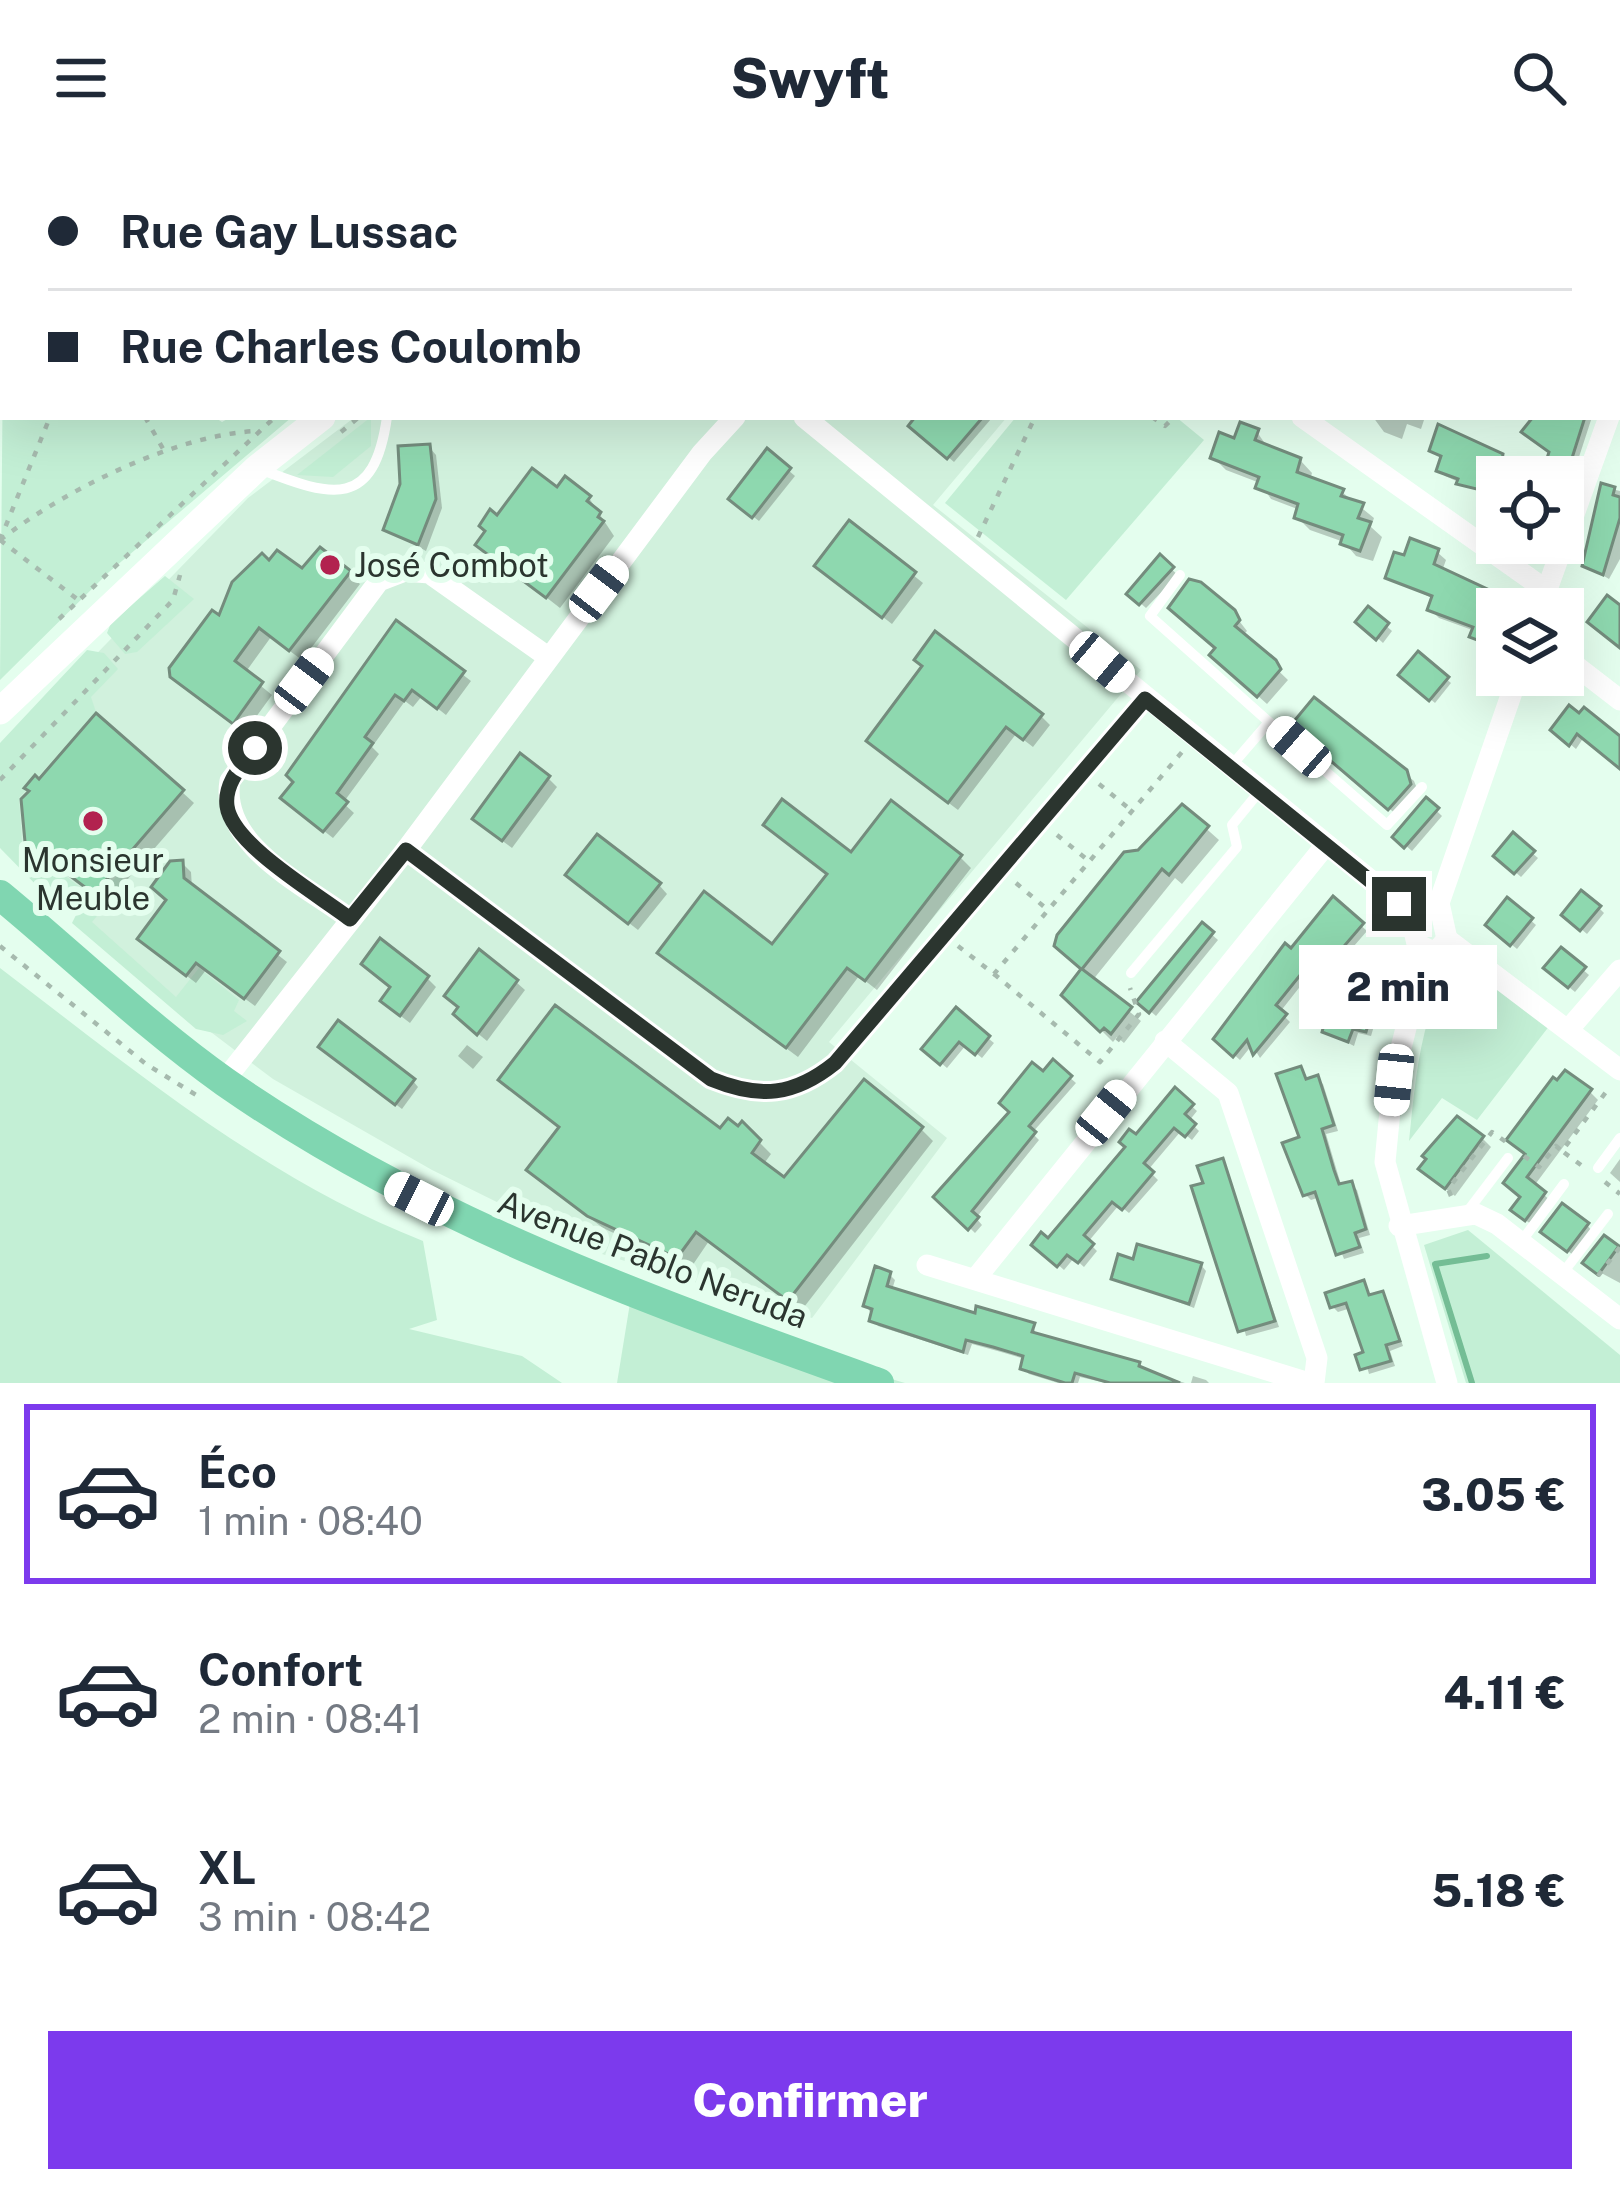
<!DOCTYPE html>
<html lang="fr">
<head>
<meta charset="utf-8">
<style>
  body { margin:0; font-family:"Public Sans",sans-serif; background:#f6f6f7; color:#1f2937; height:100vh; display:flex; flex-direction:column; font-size:45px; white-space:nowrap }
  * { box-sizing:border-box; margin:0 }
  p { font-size:39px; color:#747a83 }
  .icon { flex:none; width:66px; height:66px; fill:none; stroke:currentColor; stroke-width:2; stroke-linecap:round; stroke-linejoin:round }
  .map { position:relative; height:1227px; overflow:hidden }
  .panel { display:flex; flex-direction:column; background:#fff; flex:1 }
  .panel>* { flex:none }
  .top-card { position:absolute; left:0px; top:0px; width:1620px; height:264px; box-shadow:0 12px 48px #0002; display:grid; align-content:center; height:264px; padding:0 48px; background:#fff }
  .fabs { position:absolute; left:1476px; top:300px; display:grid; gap:24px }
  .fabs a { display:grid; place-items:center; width:108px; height:108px; border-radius:0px; background:#fff; box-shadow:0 12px 48px #0002; font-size:60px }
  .end { position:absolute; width:54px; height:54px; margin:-27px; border:15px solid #2b352f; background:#fff; box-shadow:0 0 0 6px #fff }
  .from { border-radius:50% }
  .bubble { position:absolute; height:84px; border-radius:0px; background:#fff; box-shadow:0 12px 48px #0002; font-size:39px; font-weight:800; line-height:84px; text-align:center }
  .car { position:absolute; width:36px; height:72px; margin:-36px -18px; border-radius:15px; box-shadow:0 0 9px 3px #0007; background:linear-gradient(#fff 24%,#345 0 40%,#fff 0 76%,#345 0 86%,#fff 0) }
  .top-card b { display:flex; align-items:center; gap:42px; height:114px; font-size:45px }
  .top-card b+b { border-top:3px solid #e0e1e3 }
  .top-card i { width:30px; height:30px; background:#1f2937 }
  ul { padding:21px 0 0; list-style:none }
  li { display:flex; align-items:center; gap:36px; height:180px; margin:0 24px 18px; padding:0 24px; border:6px solid transparent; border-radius:0px }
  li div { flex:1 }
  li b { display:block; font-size:45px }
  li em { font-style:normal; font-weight:800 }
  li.current { border-color:#7c3aed }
  li>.icon { width:108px; height:108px; stroke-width:1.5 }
  .button { display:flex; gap:24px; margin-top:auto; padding:24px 48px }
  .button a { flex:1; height:138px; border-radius:0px; background:#7c3aed; color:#fff; font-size:48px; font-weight:800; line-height:138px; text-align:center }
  header { display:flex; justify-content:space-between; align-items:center; height:156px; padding:0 48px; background:#fff; font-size:54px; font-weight:800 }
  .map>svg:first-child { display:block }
  .built { fill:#d1f1dd }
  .green { fill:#c3efd5 }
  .shadow { fill:#0003 }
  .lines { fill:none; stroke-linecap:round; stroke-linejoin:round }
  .stream { stroke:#74bd95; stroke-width:6 }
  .building { fill:#8ed8af; stroke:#748c7d; stroke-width:3 }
  .path { stroke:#a6baae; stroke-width:4.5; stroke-dasharray:6 9; stroke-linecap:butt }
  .lane { stroke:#fff; stroke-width:10 }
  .street { stroke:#fff; stroke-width:21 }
  .secondary { stroke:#fff; stroke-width:27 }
  .primary { stroke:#80d6b1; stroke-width:30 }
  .route { stroke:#2b352f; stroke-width:15 }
  .poi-dot { fill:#b2224f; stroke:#e4feee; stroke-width:4.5 }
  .labels { text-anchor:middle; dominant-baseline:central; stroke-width:12; stroke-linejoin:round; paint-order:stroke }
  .poi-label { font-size:33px; fill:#2b352f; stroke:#e4feee; text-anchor:start }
  .street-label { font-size:33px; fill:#2b352f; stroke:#e4feee }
</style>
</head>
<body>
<header><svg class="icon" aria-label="menu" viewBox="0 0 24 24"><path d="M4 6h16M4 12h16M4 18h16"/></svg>Swyft<svg class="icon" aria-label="search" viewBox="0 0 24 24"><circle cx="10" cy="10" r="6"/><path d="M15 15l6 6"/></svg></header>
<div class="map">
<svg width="1620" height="1227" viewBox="0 0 1620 1227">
  <rect width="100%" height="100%" fill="#e4feee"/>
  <!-- built -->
  <g class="built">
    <polygon points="774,0 1282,0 1284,3 769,3"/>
    <polygon points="355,261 1007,261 933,349 1141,514 829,886 947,982 812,1162 602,1098 432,1014 273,923 191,861 7,689 0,597 248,342"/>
  </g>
  <!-- green -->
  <g class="green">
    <polygon points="3,197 3,261 214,261 222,266 231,261 292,261 109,416 0,524"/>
    <polygon points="371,261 371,290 333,321 297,319"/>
    <polygon points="1016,261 1176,261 1204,284 1066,444 945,347"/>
    <polygon points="165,420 194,443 137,496 125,498 107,477 111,467"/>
    <polygon points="87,494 104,497 118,513 91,541 96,556 19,642 22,686 95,743 119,718 125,726 92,766 176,841 199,812 239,844 234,855 247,865 223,879 196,873 72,767 77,757 48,734 44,737 0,692 0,587"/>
    <path d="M0 812C134 914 265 1023 423 1085L437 1164 409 1173 522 1200 562 1227H0Z"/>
    <path d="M1460 812 1474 816 1550 869 1477 964 1442 942 1409 985C1415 928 1419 867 1448 816Z"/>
    <polygon points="1468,1074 1620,1199 1620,1227 1466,1227 1424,1089"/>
    <polygon points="630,1147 905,1227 617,1227"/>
  </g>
  <!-- shadow -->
  <g class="shadow">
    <polygon points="0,0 13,0 3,3 0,42"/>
    <polygon points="335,0 365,0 366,3 338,3"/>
    <polygon points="423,0 456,0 455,3"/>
    <polygon points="866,0 933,0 935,3 861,3"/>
    <polygon points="1054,0 1220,0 1215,3"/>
    <polygon points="1598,0 1620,0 1620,10 1617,3"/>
    <polygon points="1617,132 1620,133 1617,203"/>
    <polygon points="919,261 989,261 991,263 954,306 912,270"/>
    <polygon points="1373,261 1425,261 1421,273 1407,268 1402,283 1384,276"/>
    <polygon points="1548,261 1592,261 1566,341 1563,321 1544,321 1552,297"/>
    <polygon points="1257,276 1268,292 1300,304 1312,317 1310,324 1342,336 1374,362 1371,371 1382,381 1373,405 1356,400 1344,386 1310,374 1297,361 1300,354 1271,343 1260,327 1226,314 1213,301"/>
    <polygon points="429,291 436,299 442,352 426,395 386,373"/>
    <polygon points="1433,294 1501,300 1507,307 1504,316 1518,321 1497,321 1497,343 1445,320 1439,314 1443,302"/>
    <polygon points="768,297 795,320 759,365 737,348"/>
    <polygon points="1603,331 1620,335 1620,403 1609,423 1586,409"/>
    <polygon points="558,335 589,342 614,380 560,452 479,389 498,363"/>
    <polygon points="849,368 923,427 892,468 827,418"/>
    <polygon points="320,395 360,428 302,504 271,481 245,517 272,539 245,576 185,532 220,464 269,408 303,416"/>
    <polygon points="1437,396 1446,404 1442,415 1507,449 1497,453 1497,494 1481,488 1475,475 1439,462 1431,454 1434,443 1388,421 1406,403"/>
    <polygon points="1160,403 1178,419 1146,452 1130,438"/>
    <polygon points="1368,454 1392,475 1383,487 1359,465"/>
    <polygon points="1233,457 1247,475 1242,480 1288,524 1267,548 1222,508"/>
    <polygon points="397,468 471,525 446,559 422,540 413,551 405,545 372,591 379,598 343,647 354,657 333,682 292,650"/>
    <polygon points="1418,499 1451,527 1435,547 1402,519"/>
    <polygon points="1315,544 1414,625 1418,635 1398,660 1303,579"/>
    <polygon points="1041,560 1050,569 1033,591 1016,578 958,654 879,594"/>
    <polygon points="1554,574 1620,583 1620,611 1584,581 1576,593"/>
    <polygon points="548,622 557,631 512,692 485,672"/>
    <polygon points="182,636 194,647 107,747 40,697"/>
    <polygon points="1426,645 1442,660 1412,695 1396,681"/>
    <polygon points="1183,652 1219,684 1182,728 1175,722 1092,825 1141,865 1124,887 1117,881 1113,886 1065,838 1084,814 1069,801 1140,697"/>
    <polygon points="1513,681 1538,702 1521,721 1497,700"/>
    <polygon points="851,700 960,701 971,712 877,834 859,820 798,901 672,807 772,792"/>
    <polygon points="182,707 191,716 192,732 287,806 255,850 206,814 196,827 149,791"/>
    <polygon points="578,727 659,729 667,738 638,774"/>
    <polygon points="1333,744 1367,775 1328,820 1317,811 1306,823 1280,856 1290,866 1260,902 1252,889 1240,904 1217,883"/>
    <polygon points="1508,745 1536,769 1517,793 1494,774"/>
    <polygon points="1599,752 1604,757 1587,778 1565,759"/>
    <polygon points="1202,770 1218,784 1156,860 1140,846"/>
    <polygon points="1561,795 1589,819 1575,836 1552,817"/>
    <polygon points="427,822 436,831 410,867 393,854"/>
    <polygon points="516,826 525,834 487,885 465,867"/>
    <polygon points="1372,855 1377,860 1371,880 1358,877 1354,890 1325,875"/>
    <polygon points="956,856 994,887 982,902 966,889 947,912 925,893"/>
    <polygon points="467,889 483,901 473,913 458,900"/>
    <polygon points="327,896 413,925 418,931 402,953"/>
    <polygon points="1053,907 1076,927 1032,977 1039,984 976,1062 982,1069 975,1077 938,1041"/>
    <polygon points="1300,913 1308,926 1317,923 1323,928 1338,975 1326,978 1339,1022 1342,1031 1351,1028 1357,1034 1370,1079 1359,1082 1364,1097 1344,1103 1320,1041 1311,1044 1305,1038"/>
    <polygon points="1175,935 1197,955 1189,965 1199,975 1192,984 1181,975 1148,1014 1158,1024 1129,1057 1119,1049 1088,1086 1097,1095 1084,1111 1074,1102 1064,1114 1035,1088 1049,1086"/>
    <polygon points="1590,936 1598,944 1534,1030 1552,1046 1534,1070 1522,1062 1523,1042 1514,1035"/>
    <polygon points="742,969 771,998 763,1009 785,1025 921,973 933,985 801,1155 709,1085 690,1113 603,1072 542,1026 562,972 721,977"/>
    <polygon points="1482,982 1491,991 1455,1040 1431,1022"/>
    <polygon points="1620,1003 1620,1026 1610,1017"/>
    <polygon points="1222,1005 1279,1171 1246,1180 1207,1029"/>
    <polygon points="1587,1069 1592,1075 1573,1099 1550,1081"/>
    <polygon points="1605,1083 1620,1094 1620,1127 1592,1112"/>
    <polygon points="1201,1109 1206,1115 1194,1152 1115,1122"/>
    <polygon points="889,1118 895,1124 892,1134 977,1161 1033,1170 1037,1181 1185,1227 1106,1227 1080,1221 1078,1227 1058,1227 1029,1218 1023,1212 1025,1203 1001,1196 972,1188 968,1199 878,1170 866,1149"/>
    <polygon points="1364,1127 1372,1142 1382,1138 1387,1144 1403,1190 1390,1195 1395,1210 1369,1218 1351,1152 1338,1156 1333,1151"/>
    <polygon points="1193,1220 1206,1224 1209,1227 1191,1227"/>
  </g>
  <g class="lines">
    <!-- stream -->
    <polyline class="stream" points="1472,1227 1435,1108 1487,1100"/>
  </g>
  <!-- building -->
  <g class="building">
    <polygon points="915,261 983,261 947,303 908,270"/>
    <polygon points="1533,261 1585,261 1566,321 1541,321 1549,296 1521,276"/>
    <polygon points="1240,266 1259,273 1255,284 1301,302 1297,316 1344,333 1341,340 1364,347 1358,362 1371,366 1360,395 1340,388 1343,379 1294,362 1298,348 1255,332 1259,321 1210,302 1219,276 1234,282"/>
    <polygon points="1438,268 1503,298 1497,338 1456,328 1458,323 1436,315 1441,300 1429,295"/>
    <polygon points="430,288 436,343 418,389 383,374 400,328 398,290"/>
    <polygon points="767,292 791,312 752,362 728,343"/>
    <polygon points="532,312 557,331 565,320 591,340 587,345 601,356 598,361 604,365 546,442 475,389 485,375 479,370 490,353 497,359"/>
    <polygon points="1601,327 1615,331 1613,339 1620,341 1620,362 1603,419 1582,410"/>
    <polygon points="849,364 916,416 882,462 814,410"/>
    <polygon points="1410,382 1439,393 1434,408 1500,439 1493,490 1469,481 1473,471 1427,454 1432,440 1385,422 1394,396 1404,399"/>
    <polygon points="320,391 351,415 289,495 259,472 235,505 263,526 233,568 170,521 169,512 212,454 219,459 232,426 262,397 269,404 277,394 302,412"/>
    <polygon points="1160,398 1174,411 1139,449 1126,438"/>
    <polygon points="1189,423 1201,426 1235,454 1240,464 1235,470 1276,504 1281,513 1257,541 1209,499 1215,492 1168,452"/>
    <polygon points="1607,439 1620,449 1620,492 1587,466"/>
    <polygon points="1368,450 1389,467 1376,484 1355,466"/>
    <polygon points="396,464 465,515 437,553 412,534 404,545 395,539 365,581 373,587 337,637 348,646 323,676 280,642 293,626 286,619"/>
    <polygon points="935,475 1043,558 1023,584 1006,571 948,647 866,585 922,510 914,504"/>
    <polygon points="1418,495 1449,521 1429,545 1398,519"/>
    <polygon points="1314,541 1407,614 1411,628 1388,654 1290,570"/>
    <polygon points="1569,549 1579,557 1584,551 1620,580 1620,613 1577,578 1569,590 1550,574"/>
    <polygon points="96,557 184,634 94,738 25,686 21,643 29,635 24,632 35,619 39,623"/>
    <polygon points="520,597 550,620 502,685 472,663"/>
    <polygon points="1426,641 1439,652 1404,692 1392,681"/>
    <polygon points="782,643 851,696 891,644 962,699 865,825 847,812 786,892 657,797 704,735 772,788 827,718 763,669"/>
    <polygon points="1182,648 1209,670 1169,719 1162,713 1082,813 1132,851 1111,878 1104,872 1100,876 1061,839 1081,813 1054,790 1057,779 1124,696 1138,694"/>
    <polygon points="1513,676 1535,695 1514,718 1493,700"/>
    <polygon points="597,678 661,727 628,768 565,719"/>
    <polygon points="183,704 184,722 280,795 244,843 196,807 186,820 137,783 166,744 151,731 170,705"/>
    <polygon points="1581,734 1601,750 1580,775 1561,759"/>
    <polygon points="1333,740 1364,767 1321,817 1310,808 1301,818 1276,849 1287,858 1253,899 1247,884 1233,901 1213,883 1285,787 1291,792"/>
    <polygon points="1507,741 1533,762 1510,790 1485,769"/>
    <polygon points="1202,766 1214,776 1149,857 1136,846"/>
    <polygon points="380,782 429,820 400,860 380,845 390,831 361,808"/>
    <polygon points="1561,791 1586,811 1568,832 1543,812"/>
    <polygon points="479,793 518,824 477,879 453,858 458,851 444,840"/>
    <polygon points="1332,839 1373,852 1366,876 1353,873 1348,886 1322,876"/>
    <polygon points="555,849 720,972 728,962 738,970 742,965 761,984 752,997 784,1021 864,923 923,971 788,1145 696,1076 677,1102 587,1060 526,1014 559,971 498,924"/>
    <polygon points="956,851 990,880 975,899 959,886 940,909 921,893"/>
    <polygon points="338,864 415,923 395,949 318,891"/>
    <polygon points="1053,903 1072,920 1029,970 1036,976 972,1055 979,1061 968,1074 933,1041 1009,956 999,947 1032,906 1043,915"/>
    <polygon points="1301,910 1306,923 1318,919 1334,969 1322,973 1334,1014 1339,1028 1352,1025 1366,1073 1355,1077 1360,1091 1336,1099 1315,1036 1303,1040 1282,987 1299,981 1276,918"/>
    <polygon points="1565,914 1592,933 1527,1021 1546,1036 1525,1065 1510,1054 1520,1041 1503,1027 1525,998 1506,984 1553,921 1557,924"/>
    <polygon points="1175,931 1194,948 1185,958 1196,968 1185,981 1174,972 1144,1007 1154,1016 1122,1054 1112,1046 1084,1079 1094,1088 1078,1107 1067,1099 1057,1111 1031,1089 1041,1076 1048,1082 1125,991 1119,986 1129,973 1136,978"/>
    <polygon points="1457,960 1484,980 1445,1033 1418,1013 1426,1003 1422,1000"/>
    <polygon points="1223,1002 1275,1165 1238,1176 1191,1030 1203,1027 1197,1010"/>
    <polygon points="1562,1047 1589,1067 1567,1096 1540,1076"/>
    <polygon points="1604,1079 1619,1090 1598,1119 1582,1107"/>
    <polygon points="1137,1088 1202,1107 1189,1148 1111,1123 1118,1098 1133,1103"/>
    <polygon points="875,1110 891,1116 887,1130 975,1157 976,1150 1035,1167 1032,1176 1140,1206 1139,1210 1180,1227 1110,1227 1075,1217 1072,1227 1065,1227 1020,1213 1023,1200 993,1191 966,1184 963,1196 869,1165 872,1153 863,1150"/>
    <polygon points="1364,1124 1369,1139 1383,1135 1400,1185 1386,1189 1391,1205 1360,1214 1355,1199 1363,1196 1346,1147 1330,1152 1325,1137"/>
  </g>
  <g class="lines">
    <!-- path -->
    <g class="path">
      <polyline points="688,3 693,0"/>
      <polyline points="787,3 792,0"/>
      <polyline points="1243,3 1248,0"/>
      <polyline points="145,261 166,298"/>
      <polyline points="1152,261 1165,270 1174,261"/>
      <polyline points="341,276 359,261"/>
      <polyline points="978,381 1035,261"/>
      <path d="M0 384C65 334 175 279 256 275"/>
      <polyline points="0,384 50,261"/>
      <polyline points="0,384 77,443"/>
      <polyline points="59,463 275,261"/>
      <polyline points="0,624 173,444 180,419"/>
      <polyline points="1099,628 1132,655"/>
      <polyline points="1057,679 1089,705"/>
      <polyline points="1016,727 1048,754"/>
      <polyline points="0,790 146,908 201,942"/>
      <polyline points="958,790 994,818 1182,596"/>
      <polyline points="994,818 1100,906 1139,858 1130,832"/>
      <polyline points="1524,1000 1539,1011 1556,990 1562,995"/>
      <polyline points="1581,1009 1562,995 1609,932"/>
      <polyline points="1605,1026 1620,1038"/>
      <polyline points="1451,1040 1448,1033 1492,976 1506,986"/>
      <polyline points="1598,1120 1620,1091"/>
    </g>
    <!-- lane -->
    <g class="lane">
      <path d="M260 313C333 342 374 353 387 261"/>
      <polyline points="1180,419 1150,460 1269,566 1232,609"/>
      <polyline points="1269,566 1387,669 1422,631"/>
      <polyline points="1131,817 1237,691 1232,669 1259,636"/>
      <polyline points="1598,1012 1620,982"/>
      <polyline points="1467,1056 1508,1002"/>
      <polyline points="1521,1086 1564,1028"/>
      <polyline points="1562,1118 1608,1058"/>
    </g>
    <!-- street -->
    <g class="street">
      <polyline points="285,0 288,3"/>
      <polyline points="1009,0 1011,3"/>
      <polyline points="145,3 147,0"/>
      <polyline points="0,182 3,179"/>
      <polyline points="1617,238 1620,231"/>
      <polyline points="804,261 1413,759"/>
      <polyline points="1302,261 1546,434"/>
      <polyline points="1540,453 1609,261"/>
      <polyline points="1563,500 1620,544"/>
      <path d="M406 694 711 923C760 943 794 940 835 907L1145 543"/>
      <polygon points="1426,745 1439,747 1447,783 1435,797 1417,788 1412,766 1415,750"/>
      <polyline points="1439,747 1518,519"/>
      <path d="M350 763C306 729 219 690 230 625L379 425 405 415 429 417 548 501"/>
      <polyline points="1447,783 1620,914"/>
      <polyline points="1425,796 1393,924 1385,1006 1447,1227"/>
      <polyline points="1568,874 1620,814"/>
      <polyline points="1165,885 1228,937 1317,1202 1314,1227"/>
      <polyline points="224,925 406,694 702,297 735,261"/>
      <polyline points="1399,1070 1476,1058 1497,1068 1620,1163"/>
      <polyline points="927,1109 1309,1227"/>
      <polyline points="976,1122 1325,690"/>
    </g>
    <!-- secondary -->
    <g class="secondary">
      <polyline points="735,3 740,0"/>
      <polyline points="0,555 257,312 322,261"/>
    </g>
    <!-- primary -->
    <path class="primary" d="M0 739C74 800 146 870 225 926 426 1066 650 1145 879 1227"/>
  </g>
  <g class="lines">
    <!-- route -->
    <path class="route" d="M255 592C242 609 224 627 227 650 232 689 319 739 350 763L406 694 711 923C760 943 794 940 835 907L1145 543 1399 748"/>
  </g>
  <!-- markers -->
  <g class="poi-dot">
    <circle cx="330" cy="409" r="12"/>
    <circle cx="93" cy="665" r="12"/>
  </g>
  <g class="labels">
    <!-- poi labels -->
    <g class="poi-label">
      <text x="354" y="409">José Combot</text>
      <text x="93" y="704" text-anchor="middle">Monsieur<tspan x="93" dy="38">Meuble</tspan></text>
    </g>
    <!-- street labels -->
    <g class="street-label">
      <text transform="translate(653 1103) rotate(21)">Avenue Pablo Neruda</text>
    </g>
  </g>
</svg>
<div class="fabs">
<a><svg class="icon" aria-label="locate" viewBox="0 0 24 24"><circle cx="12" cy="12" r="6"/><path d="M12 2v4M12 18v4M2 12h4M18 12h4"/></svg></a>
<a><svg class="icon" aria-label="layers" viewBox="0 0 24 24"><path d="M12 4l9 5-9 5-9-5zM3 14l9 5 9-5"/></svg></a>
</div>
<i class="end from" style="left:255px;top:592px"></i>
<i class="end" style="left:1399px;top:748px"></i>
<div class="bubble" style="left:1299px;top:789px;width:198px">2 min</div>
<i class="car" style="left:599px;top:433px;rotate:37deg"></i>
<i class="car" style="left:1102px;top:506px;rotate:130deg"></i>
<i class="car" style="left:304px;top:525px;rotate:37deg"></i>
<i class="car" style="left:1299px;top:591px;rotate:311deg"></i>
<i class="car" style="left:1394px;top:924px;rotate:186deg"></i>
<i class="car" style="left:1106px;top:957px;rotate:39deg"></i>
<i class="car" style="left:419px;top:1043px;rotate:297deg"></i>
<div class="top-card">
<b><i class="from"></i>Rue Gay Lussac</b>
<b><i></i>Rue Charles Coulomb</b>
</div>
</div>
<section class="panel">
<ul>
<li class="current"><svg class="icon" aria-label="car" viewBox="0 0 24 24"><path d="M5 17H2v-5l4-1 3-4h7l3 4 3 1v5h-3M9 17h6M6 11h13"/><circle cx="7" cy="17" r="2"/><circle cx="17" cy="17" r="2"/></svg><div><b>Éco</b><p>1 min · 08:40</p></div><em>3.05 €</em></li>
<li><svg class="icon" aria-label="car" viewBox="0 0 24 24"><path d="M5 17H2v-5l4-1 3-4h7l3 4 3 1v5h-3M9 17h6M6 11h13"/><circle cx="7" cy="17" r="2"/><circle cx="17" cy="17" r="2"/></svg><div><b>Confort</b><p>2 min · 08:41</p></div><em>4.11 €</em></li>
<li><svg class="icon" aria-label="car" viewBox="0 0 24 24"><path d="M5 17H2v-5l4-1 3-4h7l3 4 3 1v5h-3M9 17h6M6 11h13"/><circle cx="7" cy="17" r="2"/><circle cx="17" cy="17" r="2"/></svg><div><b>XL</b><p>3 min · 08:42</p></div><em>5.18 €</em></li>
</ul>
<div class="button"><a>Confirmer</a></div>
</section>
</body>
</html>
